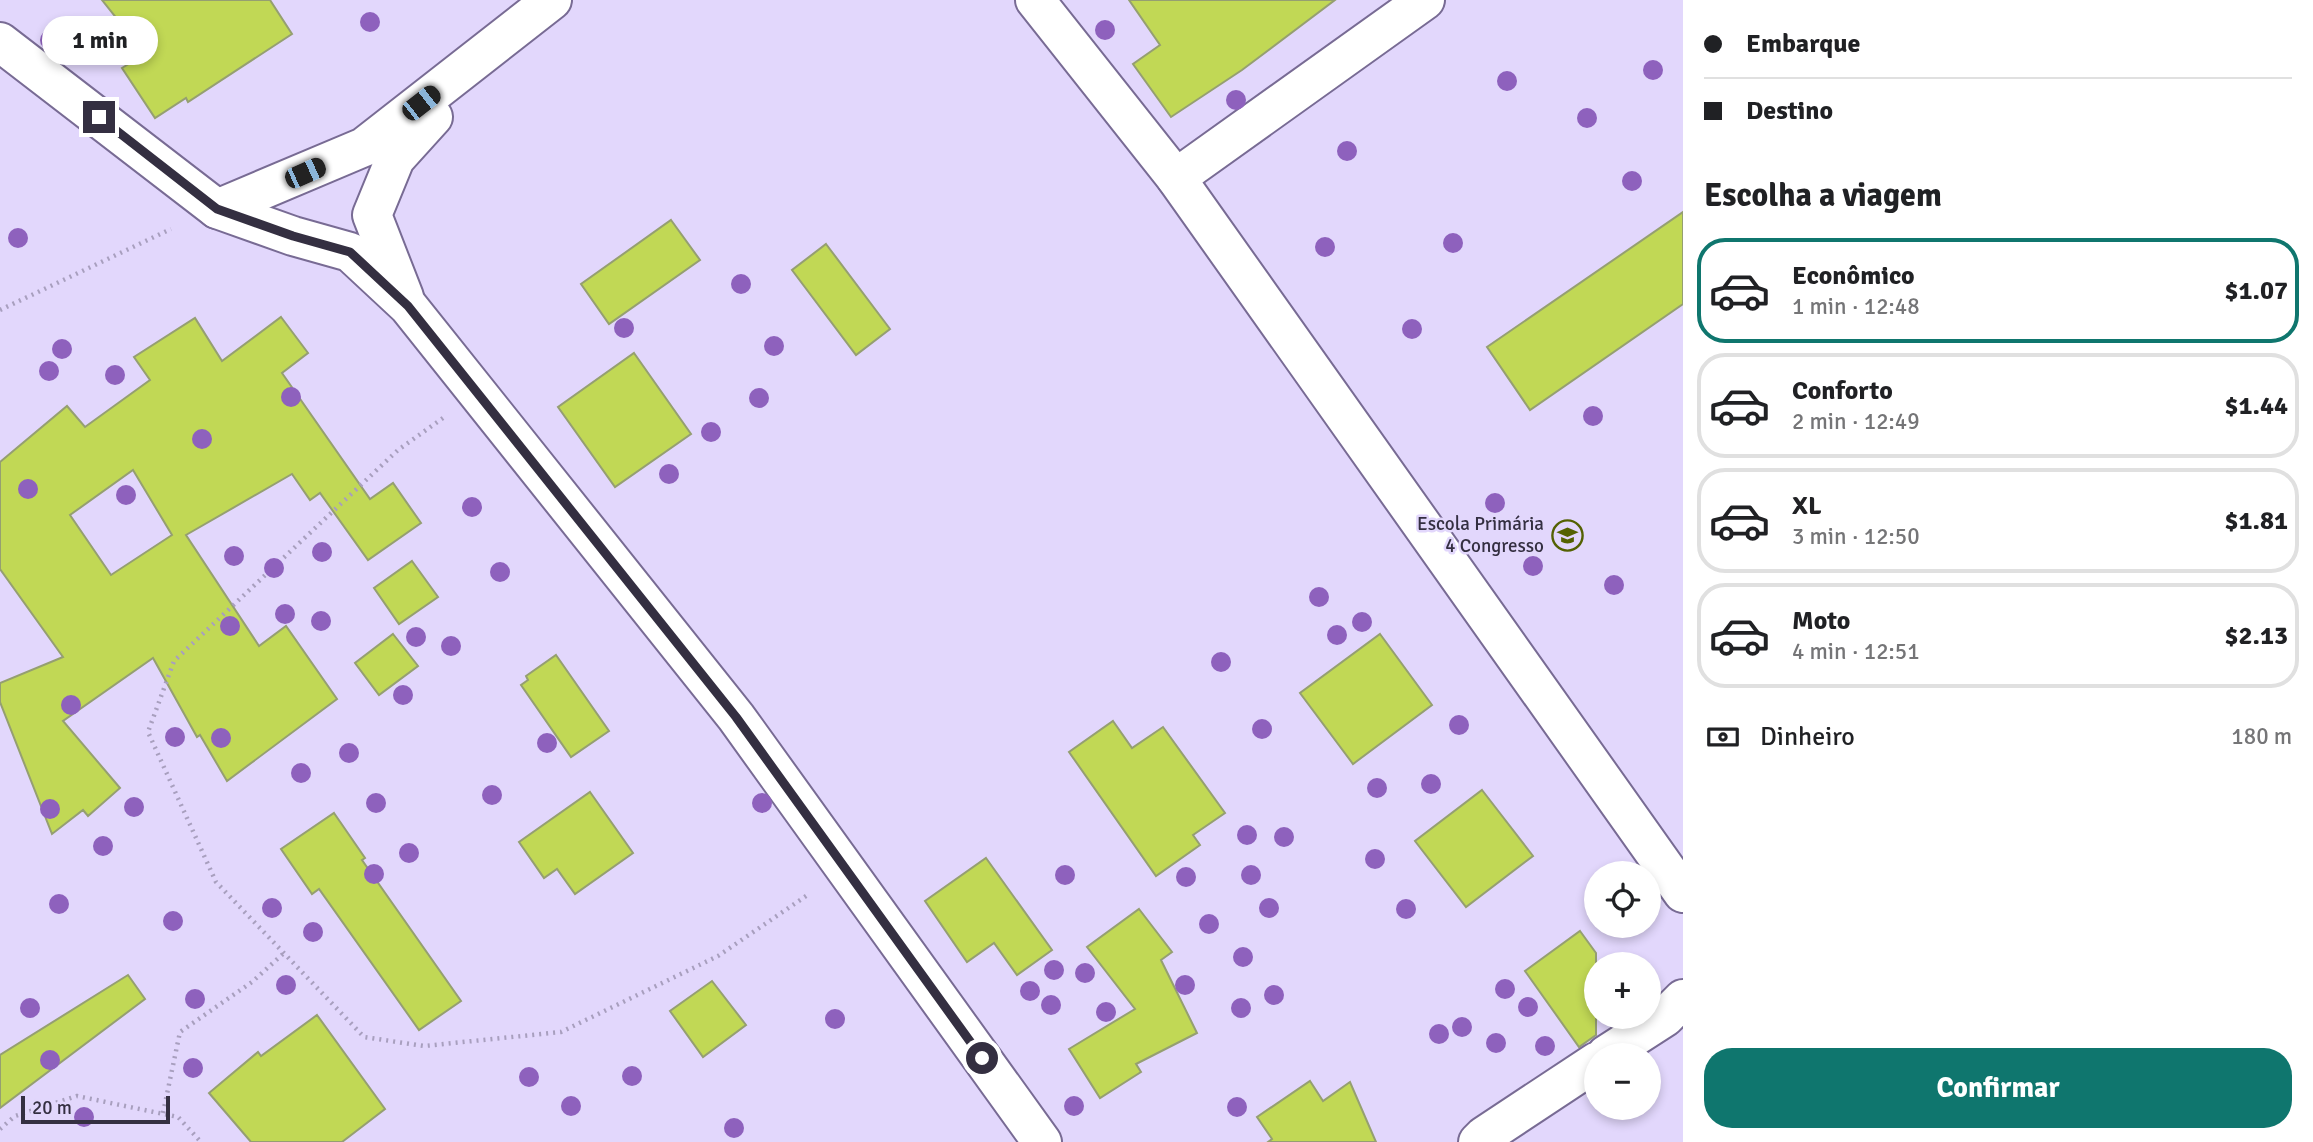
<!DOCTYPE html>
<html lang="pt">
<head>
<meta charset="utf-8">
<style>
  body { margin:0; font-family:Signika,sans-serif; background:#f2f2f2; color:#202124; height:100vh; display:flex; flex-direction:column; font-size:26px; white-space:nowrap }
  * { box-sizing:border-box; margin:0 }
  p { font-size:23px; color:#757577 }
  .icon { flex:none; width:38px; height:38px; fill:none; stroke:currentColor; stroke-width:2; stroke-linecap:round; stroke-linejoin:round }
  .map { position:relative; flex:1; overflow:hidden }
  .side { display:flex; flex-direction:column; background:#fff; width:630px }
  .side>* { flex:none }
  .top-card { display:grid; align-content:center; height:154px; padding:0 21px; background:#fff }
  .tools { position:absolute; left:1584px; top:861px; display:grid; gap:14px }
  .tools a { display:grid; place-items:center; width:77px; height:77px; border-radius:50%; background:#fff; box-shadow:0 4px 10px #0003; font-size:35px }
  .scale { position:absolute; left:21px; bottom:18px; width:149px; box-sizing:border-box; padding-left:7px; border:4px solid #342f41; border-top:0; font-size:19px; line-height:24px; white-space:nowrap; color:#342f41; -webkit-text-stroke:5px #e2d7fc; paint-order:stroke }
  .end { position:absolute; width:32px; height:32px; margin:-16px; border:9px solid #342f41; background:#fff; box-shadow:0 0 0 4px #fff }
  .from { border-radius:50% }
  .bubble { position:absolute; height:49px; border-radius:24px; background:#fff; box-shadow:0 4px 10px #0003; font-size:23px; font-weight:700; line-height:49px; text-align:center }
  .car { position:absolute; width:21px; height:42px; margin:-21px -10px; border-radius:9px; box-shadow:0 0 5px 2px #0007; background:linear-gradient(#222 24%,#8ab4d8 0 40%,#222 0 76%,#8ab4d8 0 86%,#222 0) }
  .top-card b { display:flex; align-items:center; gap:24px; height:66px; font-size:26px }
  .top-card b+b { border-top:2px solid #e0e0e0 }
  .top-card i { width:18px; height:18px; background:#202124 }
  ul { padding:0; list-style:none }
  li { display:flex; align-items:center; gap:21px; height:105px; margin:0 14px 10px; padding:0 7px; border:4px solid #e0e0e0; border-radius:28px }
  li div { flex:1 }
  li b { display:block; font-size:26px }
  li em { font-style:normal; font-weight:700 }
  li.selected { border-color:#0f766e }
  li>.icon { width:63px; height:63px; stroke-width:1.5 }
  h2 { padding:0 21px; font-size:32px; line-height:84px }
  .pay { display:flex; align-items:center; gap:18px; height:77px; padding:0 21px; font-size:26px }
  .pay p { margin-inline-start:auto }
  .button { display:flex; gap:14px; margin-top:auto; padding:14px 21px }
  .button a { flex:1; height:80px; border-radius:28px; background:#0f766e; color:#fff; font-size:28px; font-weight:700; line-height:80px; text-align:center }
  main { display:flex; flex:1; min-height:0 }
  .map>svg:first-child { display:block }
  .building { fill:#c1d855; stroke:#959f71; stroke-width:2; fill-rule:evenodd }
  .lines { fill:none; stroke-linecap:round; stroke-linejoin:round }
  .minor-casing { stroke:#786b94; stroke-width:42 }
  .path { stroke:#a89fbe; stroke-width:4.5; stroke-dasharray:2 5; stroke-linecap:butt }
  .minor { stroke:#fff; stroke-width:38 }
  .tree { fill:#8e61bd }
  .route { stroke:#342f41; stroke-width:9 }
  .labels { text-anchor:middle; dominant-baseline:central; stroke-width:5; stroke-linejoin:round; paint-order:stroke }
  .poi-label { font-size:19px; fill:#342f41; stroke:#e2d7fc; text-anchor:end }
</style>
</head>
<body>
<main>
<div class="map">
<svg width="1683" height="1142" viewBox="0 0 1683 1142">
  <rect width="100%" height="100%" fill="#e2d7fc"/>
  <!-- building -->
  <g class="building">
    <polygon points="102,0 270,0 292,34 188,102 186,98 155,118 122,68 145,54"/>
    <polygon points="1129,0 1335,0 1242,70 1171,117 1133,64 1160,45"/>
    <polygon points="1683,212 1683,304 1530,410 1487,347"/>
    <polygon points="671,220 700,260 609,324 581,284"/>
    <polygon points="826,244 890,329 856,355 792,270"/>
    <path d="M281 317 308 353 282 373 370 499 393 483 421 523 368 560 320 493 310 500 292 474 186 535 259 646 286 626 337 699 227 781 200 735 197 737 153 658 63 721 120 788 88 816 83 810 52 834 0 702V683L63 657 0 569V462L67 406 85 427 150 380 134 357 195 318 222 361ZM133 470 172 535 111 575 70 515Z"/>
    <polygon points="634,353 691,434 615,487 558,407"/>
    <polygon points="412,561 438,597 399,624 374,588"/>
    <polygon points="393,634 418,666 379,695 355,663"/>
    <polygon points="1380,634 1432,705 1353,764 1300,693"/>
    <polygon points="556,655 609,731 571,757 521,685 528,680 526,676"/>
    <polygon points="1113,721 1132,748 1163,727 1225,813 1193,835 1200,845 1156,876 1069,752"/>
    <polygon points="1482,790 1533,856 1466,907 1415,841"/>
    <polygon points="590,792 633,853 575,894 557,869 544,878 519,842"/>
    <polygon points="334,813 365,858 362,860 461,1001 419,1030 319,889 312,894 281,849"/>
    <polygon points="986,858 1052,950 1017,975 994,943 967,962 925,901"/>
    <polygon points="1139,909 1172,952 1161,960 1197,1033 1136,1064 1141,1072 1100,1098 1069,1049 1135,1009 1087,947"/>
    <polygon points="1580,931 1596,953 1596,1035 1579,1047 1525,971"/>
    <polygon points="128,975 145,999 0,1108 0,1055"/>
    <polygon points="712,981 746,1025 703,1057 670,1011"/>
    <polygon points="317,1015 385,1109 342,1142 251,1142 209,1093 258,1052 261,1056"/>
    <polygon points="1310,1081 1323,1101 1350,1082 1376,1142 1268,1142 1272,1139 1257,1117"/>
  </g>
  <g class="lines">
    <defs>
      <g id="minor">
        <polyline points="1035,0 1176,178 1683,893"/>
        <polyline points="0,42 217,209 293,236 350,252 408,306 736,717 1042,1142"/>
        <polyline points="1176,178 1425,0"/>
        <polyline points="217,209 364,147 552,0"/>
        <polyline points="404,297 372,215 395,159 433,117"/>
        <polyline points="1606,1055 1665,1017 1683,999"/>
        <polyline points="1478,1142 1484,1136 1596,1062"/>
      </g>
    </defs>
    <!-- minor casing -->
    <use href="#minor" class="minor-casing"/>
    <!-- path -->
    <g class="path">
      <polyline points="0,310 171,229"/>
      <polyline points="443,418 398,450 174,661 148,732 216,882 364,1037 424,1046 561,1032 718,956 809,894"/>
      <polyline points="163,1113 180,1032 252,982 284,953"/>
      <polyline points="0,1129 15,1116 77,1096 178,1117 201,1142"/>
    </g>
    <!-- minor -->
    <use href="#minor" class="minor"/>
  </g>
  <!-- trees -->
  <g class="tree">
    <circle cx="370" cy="22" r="10"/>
    <circle cx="1105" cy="30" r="10"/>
    <circle cx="50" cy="40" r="10"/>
    <circle cx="1653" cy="70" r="10"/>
    <circle cx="1507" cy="81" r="10"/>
    <circle cx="1236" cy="100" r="10"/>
    <circle cx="1587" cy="118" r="10"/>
    <circle cx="1347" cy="151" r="10"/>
    <circle cx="1632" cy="181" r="10"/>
    <circle cx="18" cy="238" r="10"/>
    <circle cx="1453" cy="243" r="10"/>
    <circle cx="1325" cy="247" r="10"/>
    <circle cx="741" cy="284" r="10"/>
    <circle cx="624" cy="328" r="10"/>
    <circle cx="1412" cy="329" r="10"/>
    <circle cx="774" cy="346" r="10"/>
    <circle cx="62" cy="349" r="10"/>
    <circle cx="49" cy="371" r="10"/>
    <circle cx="115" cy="375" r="10"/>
    <circle cx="291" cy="397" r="10"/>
    <circle cx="759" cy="398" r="10"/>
    <circle cx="1593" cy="416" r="10"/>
    <circle cx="711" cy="432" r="10"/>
    <circle cx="202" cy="439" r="10"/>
    <circle cx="669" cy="474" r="10"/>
    <circle cx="28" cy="489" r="10"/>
    <circle cx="126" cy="495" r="10"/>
    <circle cx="1495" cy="503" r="10"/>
    <circle cx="472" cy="507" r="10"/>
    <circle cx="322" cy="552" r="10"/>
    <circle cx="234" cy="556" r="10"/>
    <circle cx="1533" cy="566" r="10"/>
    <circle cx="274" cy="568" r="10"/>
    <circle cx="500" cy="572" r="10"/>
    <circle cx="1614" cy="585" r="10"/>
    <circle cx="1319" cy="597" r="10"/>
    <circle cx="285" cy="614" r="10"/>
    <circle cx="321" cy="621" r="10"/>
    <circle cx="1362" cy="622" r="10"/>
    <circle cx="230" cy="626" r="10"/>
    <circle cx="1337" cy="635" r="10"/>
    <circle cx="416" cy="637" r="10"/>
    <circle cx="451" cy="646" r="10"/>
    <circle cx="1221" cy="662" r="10"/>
    <circle cx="403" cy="695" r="10"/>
    <circle cx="71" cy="705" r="10"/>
    <circle cx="1459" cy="725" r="10"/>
    <circle cx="1262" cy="729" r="10"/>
    <circle cx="175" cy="737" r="10"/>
    <circle cx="221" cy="738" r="10"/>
    <circle cx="547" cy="743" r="10"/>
    <circle cx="349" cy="753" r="10"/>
    <circle cx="301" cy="773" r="10"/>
    <circle cx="1431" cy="784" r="10"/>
    <circle cx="1377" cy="788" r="10"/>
    <circle cx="492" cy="795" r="10"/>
    <circle cx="376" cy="803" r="10"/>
    <circle cx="762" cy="803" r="10"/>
    <circle cx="134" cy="807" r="10"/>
    <circle cx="50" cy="809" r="10"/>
    <circle cx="1247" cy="835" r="10"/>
    <circle cx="1284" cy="837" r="10"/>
    <circle cx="103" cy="846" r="10"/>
    <circle cx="409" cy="853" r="10"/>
    <circle cx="1375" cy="859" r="10"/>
    <circle cx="374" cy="874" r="10"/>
    <circle cx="1065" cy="875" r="10"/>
    <circle cx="1251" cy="875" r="10"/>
    <circle cx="1186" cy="877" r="10"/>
    <circle cx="59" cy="904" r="10"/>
    <circle cx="272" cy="908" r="10"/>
    <circle cx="1269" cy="908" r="10"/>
    <circle cx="1406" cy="909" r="10"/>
    <circle cx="173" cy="921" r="10"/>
    <circle cx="1209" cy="924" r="10"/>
    <circle cx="313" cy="932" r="10"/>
    <circle cx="1243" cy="957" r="10"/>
    <circle cx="1054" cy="970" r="10"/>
    <circle cx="1085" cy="973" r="10"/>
    <circle cx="286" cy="985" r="10"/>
    <circle cx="1185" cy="985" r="10"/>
    <circle cx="1505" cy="989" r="10"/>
    <circle cx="1030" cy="991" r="10"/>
    <circle cx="1274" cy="995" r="10"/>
    <circle cx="195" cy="999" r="10"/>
    <circle cx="1051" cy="1005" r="10"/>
    <circle cx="1528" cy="1007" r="10"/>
    <circle cx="30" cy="1008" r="10"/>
    <circle cx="1241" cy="1008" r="10"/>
    <circle cx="1106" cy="1012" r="10"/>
    <circle cx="835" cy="1019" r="10"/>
    <circle cx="1462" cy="1027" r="10"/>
    <circle cx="1439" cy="1034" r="10"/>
    <circle cx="1496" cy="1043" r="10"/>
    <circle cx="1545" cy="1046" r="10"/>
    <circle cx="50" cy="1060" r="10"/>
    <circle cx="193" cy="1068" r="10"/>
    <circle cx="632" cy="1076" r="10"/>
    <circle cx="529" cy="1077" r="10"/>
    <circle cx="571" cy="1106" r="10"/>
    <circle cx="1074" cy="1106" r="10"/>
    <circle cx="1237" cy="1107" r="10"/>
    <circle cx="84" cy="1117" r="10"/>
    <circle cx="734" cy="1128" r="10"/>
  </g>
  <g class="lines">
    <!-- route -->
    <polyline class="route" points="99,117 217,209 293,236 350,252 408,306 736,717 982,1058"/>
  </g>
  <!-- icons -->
  <defs>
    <symbol id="school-ring" viewBox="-11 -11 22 22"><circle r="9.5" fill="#e2d7fc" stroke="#546102" stroke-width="1.5"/><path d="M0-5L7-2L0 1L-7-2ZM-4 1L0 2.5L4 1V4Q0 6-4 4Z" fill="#546102"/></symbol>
  </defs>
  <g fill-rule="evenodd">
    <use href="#school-ring" x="1550" y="518" width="35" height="35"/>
  </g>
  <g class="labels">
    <!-- poi labels -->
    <g class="poi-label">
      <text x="1544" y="524">Escola Primária<tspan x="1544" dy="22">4 Congresso</tspan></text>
    </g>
  </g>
</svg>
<div class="tools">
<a><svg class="icon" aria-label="locate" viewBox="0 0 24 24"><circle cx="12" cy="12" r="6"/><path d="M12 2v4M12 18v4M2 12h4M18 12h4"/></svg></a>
<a>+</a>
<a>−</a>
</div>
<div class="scale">20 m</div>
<i class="end from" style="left:982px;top:1058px"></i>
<i class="end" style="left:99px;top:117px"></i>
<div class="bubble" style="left:42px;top:16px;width:116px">1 min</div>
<i class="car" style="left:421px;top:103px;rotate:52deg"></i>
<i class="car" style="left:305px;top:173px;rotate:66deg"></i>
</div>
<section class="side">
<div class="top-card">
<b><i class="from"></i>Embarque</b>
<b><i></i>Destino</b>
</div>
<h2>Escolha a viagem</h2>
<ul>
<li class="selected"><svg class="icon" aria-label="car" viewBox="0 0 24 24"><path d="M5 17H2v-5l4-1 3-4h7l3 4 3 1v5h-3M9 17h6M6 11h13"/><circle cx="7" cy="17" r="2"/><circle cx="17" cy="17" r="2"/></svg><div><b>Econômico</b><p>1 min · 12:48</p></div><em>$1.07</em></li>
<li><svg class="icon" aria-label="car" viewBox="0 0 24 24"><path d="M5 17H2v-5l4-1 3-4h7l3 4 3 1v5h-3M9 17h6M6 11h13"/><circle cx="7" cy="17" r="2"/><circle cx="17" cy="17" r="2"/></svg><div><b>Conforto</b><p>2 min · 12:49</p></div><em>$1.44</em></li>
<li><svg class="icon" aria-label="car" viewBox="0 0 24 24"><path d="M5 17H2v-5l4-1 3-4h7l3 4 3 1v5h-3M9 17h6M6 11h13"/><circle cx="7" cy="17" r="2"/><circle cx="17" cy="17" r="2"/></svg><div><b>XL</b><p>3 min · 12:50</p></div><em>$1.81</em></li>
<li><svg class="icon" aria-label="car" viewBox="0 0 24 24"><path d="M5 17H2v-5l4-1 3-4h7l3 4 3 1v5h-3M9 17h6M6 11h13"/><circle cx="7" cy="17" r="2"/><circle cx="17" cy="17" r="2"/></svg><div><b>Moto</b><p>4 min · 12:51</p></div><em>$2.13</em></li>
</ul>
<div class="pay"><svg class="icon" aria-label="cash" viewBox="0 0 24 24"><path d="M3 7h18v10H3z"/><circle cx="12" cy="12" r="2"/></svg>Dinheiro<p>180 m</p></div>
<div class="button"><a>Confirmar</a></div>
</section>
</main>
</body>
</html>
